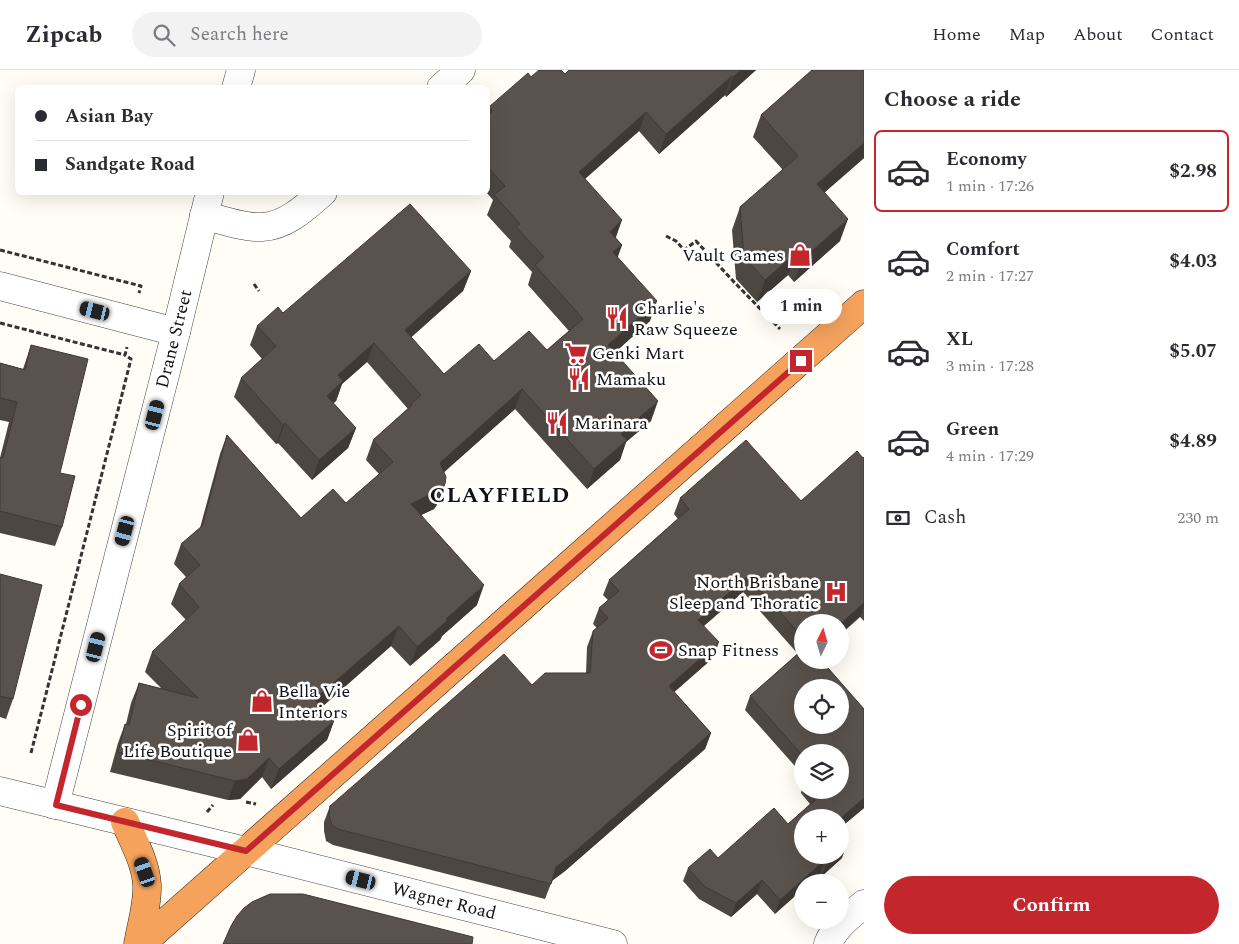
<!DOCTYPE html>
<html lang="en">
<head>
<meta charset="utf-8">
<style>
  body { margin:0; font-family:Spectral,serif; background:#f2f2f3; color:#2b2b33; height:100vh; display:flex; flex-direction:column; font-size:19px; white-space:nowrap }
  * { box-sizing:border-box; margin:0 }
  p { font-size:16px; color:#7c7c81 }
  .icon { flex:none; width:28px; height:28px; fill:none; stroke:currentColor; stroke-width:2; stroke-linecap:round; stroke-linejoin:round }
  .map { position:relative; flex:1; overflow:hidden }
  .details { display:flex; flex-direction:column; background:#fff; width:375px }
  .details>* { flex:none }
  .hud { position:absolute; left:15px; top:15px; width:475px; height:110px; border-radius:8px; box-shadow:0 5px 20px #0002; display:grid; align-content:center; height:110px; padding:0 20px; background:#fff }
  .needle { width:32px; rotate:5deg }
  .buttons { position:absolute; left:794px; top:544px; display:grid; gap:10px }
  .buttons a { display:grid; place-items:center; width:55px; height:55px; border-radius:50%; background:#fff; box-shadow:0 5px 20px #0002; font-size:25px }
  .end { position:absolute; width:22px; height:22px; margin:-11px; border:6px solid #c4262e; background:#fff; box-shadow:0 0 0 2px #fff }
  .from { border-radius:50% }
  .bubble { position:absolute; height:35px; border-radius:18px; background:#fff; box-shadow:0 5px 20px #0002; font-size:16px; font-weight:700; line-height:35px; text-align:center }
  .car { position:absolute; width:15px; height:30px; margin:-15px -8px; border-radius:6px; box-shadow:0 0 4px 1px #0007; background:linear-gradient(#222 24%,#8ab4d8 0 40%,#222 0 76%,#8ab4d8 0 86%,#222 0) }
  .hud b { display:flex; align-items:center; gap:18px; height:48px; font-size:19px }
  .hud b+b { border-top:1px solid #e1e1e2 }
  .hud i { width:12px; height:12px; background:#2b2b33 }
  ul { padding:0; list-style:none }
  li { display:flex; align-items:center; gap:15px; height:82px; margin:0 10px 8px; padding:0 10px; border:2px solid transparent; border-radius:8px }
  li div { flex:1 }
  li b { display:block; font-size:19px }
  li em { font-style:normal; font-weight:700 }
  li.current { border-color:#c4262e }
  li>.icon { width:45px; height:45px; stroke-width:1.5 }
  h2 { padding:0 20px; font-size:22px; line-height:60px }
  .pay { display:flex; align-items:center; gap:12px; height:55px; padding:0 20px; font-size:19px }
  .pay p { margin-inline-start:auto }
  .primary-button { display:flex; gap:10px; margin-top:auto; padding:10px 20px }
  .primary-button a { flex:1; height:58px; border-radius:30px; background:#c4262e; color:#fff; font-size:20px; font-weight:700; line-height:58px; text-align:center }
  header { display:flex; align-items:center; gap:30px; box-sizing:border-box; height:70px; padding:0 25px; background:#fff; border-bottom:1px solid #e1e1e2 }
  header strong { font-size:24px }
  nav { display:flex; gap:28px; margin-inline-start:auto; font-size:18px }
  .search { width:350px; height:45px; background:#f2f2f3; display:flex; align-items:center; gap:12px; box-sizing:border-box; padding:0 18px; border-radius:28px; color:#7c7c81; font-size:19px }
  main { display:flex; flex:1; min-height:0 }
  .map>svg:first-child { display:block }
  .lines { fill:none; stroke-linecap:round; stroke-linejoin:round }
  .minor-casing { stroke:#444; stroke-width:29 }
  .highway-casing { stroke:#222; stroke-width:29 }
  .path { stroke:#333; stroke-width:3; stroke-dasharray:5 2.5; stroke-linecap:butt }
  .minor { stroke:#fff; stroke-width:28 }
  .highway { stroke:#f5a25d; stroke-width:28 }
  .wall { fill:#4d4742 }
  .shaded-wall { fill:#3f3936 }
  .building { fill:#5a524d; stroke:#3f3936; fill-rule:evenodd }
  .route { stroke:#c4262e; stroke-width:6 }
  .labels { text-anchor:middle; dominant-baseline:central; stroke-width:5; stroke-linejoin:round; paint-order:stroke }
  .poi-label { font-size:18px; fill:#111; stroke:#fff; text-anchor:start }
  .street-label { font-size:18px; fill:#111; stroke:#fff }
  .district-label { font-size:22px; font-weight:bold; letter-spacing:1px; fill:#111; stroke:#fff }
</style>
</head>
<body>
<header>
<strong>Zipcab</strong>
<div class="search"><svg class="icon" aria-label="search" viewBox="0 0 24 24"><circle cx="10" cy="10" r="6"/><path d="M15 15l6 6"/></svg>Search here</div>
<nav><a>Home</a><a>Map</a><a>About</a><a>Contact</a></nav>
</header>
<main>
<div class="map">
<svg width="864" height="874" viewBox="0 0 864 874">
  <rect width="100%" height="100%" fill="#fffdf5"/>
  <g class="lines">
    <defs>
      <g id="minor">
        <polyline points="236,18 241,0"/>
        <polyline points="441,18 461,0"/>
        <path d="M204 145C221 150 245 158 262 157 286 156 306 137 323 122"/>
        <polyline points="0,216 176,262"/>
        <polyline points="0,721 246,781 613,874"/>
        <polyline points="55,735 176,262 210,122"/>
        <path d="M828 874C834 857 851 845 864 834"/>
      </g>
      <g id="highway">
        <path d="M125 752C134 772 146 794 147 815 148 834 141 856 138 874"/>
        <polyline points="141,874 864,234"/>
      </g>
    </defs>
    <!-- minor casing -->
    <use href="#minor" class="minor-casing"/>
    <!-- highway casing -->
    <use href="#highway" class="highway-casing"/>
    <!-- path -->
    <g class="path">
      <polyline points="666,166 676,171 684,180 696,171 735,213 780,259"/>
      <polyline points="0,180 141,216 139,223"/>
      <polyline points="254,214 259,221"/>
      <polyline points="805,238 810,243"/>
      <polyline points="0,253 125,285"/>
      <polyline points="31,683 131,289 125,285 127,277"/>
      <polyline points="246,732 256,734"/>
      <polyline points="207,742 213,735"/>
    </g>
    <!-- minor -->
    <use href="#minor" class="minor"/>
    <!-- highway -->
    <use href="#highway" class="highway"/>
  </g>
  <!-- wall -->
  <g class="wall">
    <polygon points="569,0 756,0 726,27 725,25 659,84 639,61 585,109 616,168 622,175 617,187 650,251 615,282 651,351 626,372 620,390 587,419 515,339 444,402 445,414 438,433 434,439 421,445 477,535 442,566 440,570 410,596 391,576 322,637 334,651 327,670 271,719 262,707 240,729 228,730 110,702 118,673 125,654 126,654 131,633 139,613 162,619 145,602 152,582 186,550 171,534 179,514 186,507 174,494 181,474 200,458 220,384 227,365 301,448 346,433 379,404 366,390 373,370 408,339 367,292 342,314 336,331 333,333 356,358 348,378 312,410 278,373 276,374 234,327 241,308 262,289 250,275 257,256 283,243 471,201 463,221 411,267 444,304 494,291 547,280 569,261 528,215 532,202 509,177 511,171 487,145 493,130 486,122 488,122 488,41 489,37 531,7 565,4"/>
    <polygon points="864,0 864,88 825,122 840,171 794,212 788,205 757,232 736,209 732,160 740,137 783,100 753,67 761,45"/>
    <polygon points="31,275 60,403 62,457 55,476 0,463 0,388 9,352 0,350 0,293 23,299"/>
    <polygon points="864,387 864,551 860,547 802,552 802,590 864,639 864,738 840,758 840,748 802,748 842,788 822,806 820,804 811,812 802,812 775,844 757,824 731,847 699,829 683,811 688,798 718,788 788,754 810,734 801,723 802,719 802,720 840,720 802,682 802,704 745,640 750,626 798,584 743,522 704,556 713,588 674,622 711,663 705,679 565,801 552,811 545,829 333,775 326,771 324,761 324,752 330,736 532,615 586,603 587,577 593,561 597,558 593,554 599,538 608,530 603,525 609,510 678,449 674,444 680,428 801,431"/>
    <polygon points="0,504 13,629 6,649 0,647"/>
  </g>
  <!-- shaded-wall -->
  <g class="shaded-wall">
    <polygon points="741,0 756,0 726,27 733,7"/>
    <polygon points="732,6 725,25 659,84 666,64"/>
    <polygon points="646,42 639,61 571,121 579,102"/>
    <polygon points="864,73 864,88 809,136 817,114"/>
    <polygon points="848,149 840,171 794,212 802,190"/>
    <polygon points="622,150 615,170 610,162"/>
    <polygon points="622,175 615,195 613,182"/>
    <polygon points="796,183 788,205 757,232 765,210"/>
    <polygon points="471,201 463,221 397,280 405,260"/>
    <polygon points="657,231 650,251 601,295 608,275"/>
    <polygon points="374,273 367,292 342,314 336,331 319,346 327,326 338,305"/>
    <polygon points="522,319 515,339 433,412 440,393"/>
    <polygon points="658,331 651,351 626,372 620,390 587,419 594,399 621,364"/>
    <polygon points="285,353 278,373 276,374 283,355"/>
    <polygon points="356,358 348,378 312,410 319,390"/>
    <polygon points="445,414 438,433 434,439 404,453 411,434"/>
    <polygon points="748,506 743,522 693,565 698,550"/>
    <polygon points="484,515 477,535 442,566 440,570 410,596 417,577 446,549"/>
    <polygon points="864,533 864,536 860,547 840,565 840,554"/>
    <polygon points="399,556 391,576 308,649 315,629"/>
    <polygon points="719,572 713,588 663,632 669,616"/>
    <polygon points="334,651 327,670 271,719 279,699"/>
    <polygon points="711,663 705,679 565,801 550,812 556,797"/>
    <polygon points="269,688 262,707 240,729 228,730 235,711"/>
    <polygon points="864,728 864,738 840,758 840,749"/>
    <polygon points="847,774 842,788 822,806 827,792 835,785 840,785 840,780"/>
    <polygon points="825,790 820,804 811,812 802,812 802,820 775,844 780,830"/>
    <polygon points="762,810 757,824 731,847 736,833"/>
  </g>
  <!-- building -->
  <g class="building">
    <polygon points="539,0 561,0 565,4 569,0 741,0 733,7 732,6 666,64 646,42 579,102 622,150 610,162 622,175 613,182 657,231 608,275 658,331 621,364 627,370 594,399 522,319 440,393 446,407 445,414 441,419 411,434 484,515 446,549 448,550 417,577 399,556 315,629 334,651 279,699 269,688 247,709 235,711 118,682 125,654 129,655 139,613 198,628 152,582 199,537 179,514 200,495 181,474 202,456 227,365 301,448 333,419 346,433 393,392 373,370 412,335 411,334 421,325 374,273 338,305 343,311 327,326 356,358 319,390 285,353 283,355 241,308 276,276 257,256 278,237 283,243 410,134 471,201 405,260 444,304 479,274 494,291 529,261 547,280 583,249 535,195 544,187 516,157 520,154 494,125 505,116 488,97 488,46 492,41 489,37 528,3 531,7"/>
    <polygon points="812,0 864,0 864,73 817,114 848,149 802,190 796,183 765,210 744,187 740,137 798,86 761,45"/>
    <polygon points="31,275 88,289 60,403 75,406 62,457 0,441 0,388 3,388 17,332 0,328 0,293 25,300"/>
    <polygon points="746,370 801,431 857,381 863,388 864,387 864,533 840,554 840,552 802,552 802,567 748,506 698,550 719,572 669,616 711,663 570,786 556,797 551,814 338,759 332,755 329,745 330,736 504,584 532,615 545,603 590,603 593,561 608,548 599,538 619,521 609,510 689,439 680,428"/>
    <polygon points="0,504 42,515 13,629 0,626"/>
    <path d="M802 580V590H821L864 639V728L840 749V748H802V785H835L827 792 825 790 780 830 762 810 736 833 704 816 688 798 710 779 718 788 774 738 788 754 820 726 815 720H840V682H802V685L750 626ZM802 618H840V655H802Z"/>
    <polygon points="840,765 847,774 840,780"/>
    <polygon points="270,824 303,824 473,867 472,874 223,874 231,856 237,846 244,838 252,832"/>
  </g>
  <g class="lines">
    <!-- route -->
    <polyline class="route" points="81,635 56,735 246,781 801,291"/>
  </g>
  <!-- icons -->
  <defs>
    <symbol id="shop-bare" viewBox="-9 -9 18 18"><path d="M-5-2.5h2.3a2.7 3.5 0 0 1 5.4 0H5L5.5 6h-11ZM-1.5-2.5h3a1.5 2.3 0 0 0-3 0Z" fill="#c4262e" stroke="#fff" stroke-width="2.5" paint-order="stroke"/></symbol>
    <symbol id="restaurant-bare" viewBox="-9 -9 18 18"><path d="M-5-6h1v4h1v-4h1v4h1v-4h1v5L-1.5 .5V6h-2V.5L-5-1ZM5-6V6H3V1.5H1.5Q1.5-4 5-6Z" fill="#c4262e" stroke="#fff" stroke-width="2.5" paint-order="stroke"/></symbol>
    <symbol id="supermarket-bare" viewBox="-9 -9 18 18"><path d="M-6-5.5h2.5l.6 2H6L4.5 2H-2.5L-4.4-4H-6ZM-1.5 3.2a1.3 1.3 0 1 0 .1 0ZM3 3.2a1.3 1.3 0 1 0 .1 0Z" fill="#c4262e" stroke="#fff" stroke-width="2.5" paint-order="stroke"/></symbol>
    <symbol id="hospital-bare" viewBox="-9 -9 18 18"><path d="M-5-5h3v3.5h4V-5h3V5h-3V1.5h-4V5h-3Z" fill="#c4262e" stroke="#fff" stroke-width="2.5" paint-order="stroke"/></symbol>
    <symbol id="stadium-bare" viewBox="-9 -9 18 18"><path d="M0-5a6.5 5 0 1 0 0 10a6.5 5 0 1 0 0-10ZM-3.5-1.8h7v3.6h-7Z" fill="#c4262e" stroke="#fff" stroke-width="2.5" paint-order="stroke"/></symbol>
  </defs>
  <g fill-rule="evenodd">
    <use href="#shop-bare" x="784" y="169" width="32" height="32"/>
    <use href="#restaurant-bare" x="601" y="232" width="32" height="32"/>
    <use href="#supermarket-bare" x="560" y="267" width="32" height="32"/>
    <use href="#restaurant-bare" x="563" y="293" width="32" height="32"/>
    <use href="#restaurant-bare" x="541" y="337" width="32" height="32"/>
    <use href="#hospital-bare" x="820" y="506" width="32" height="32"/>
    <use href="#stadium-bare" x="645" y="564" width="32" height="32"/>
    <use href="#shop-bare" x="246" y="615" width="32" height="32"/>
    <use href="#shop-bare" x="232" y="654" width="32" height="32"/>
  </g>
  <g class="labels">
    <!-- poi labels -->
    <g class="poi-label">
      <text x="784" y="185" text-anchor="end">Vault Games</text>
      <text x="634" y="238">Charlie's<tspan x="634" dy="21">Raw Squeeze</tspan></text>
      <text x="592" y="283">Genki Mart</text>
      <text x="596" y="309">Mamaku</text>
      <text x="574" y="353">Marinara</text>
      <text x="819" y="512" text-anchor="end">North Brisbane<tspan x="819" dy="21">Sleep and Thoratic</tspan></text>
      <text x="678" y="580">Snap Fitness</text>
      <text x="278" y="621">Bella Vie<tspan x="278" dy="21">Interiors</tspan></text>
      <text x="232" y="660" text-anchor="end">Spirit of<tspan x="232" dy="21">Life Boutique</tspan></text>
    </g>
    <!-- street labels -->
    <g class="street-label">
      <text transform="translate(174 269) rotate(-76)">Drane Street</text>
      <text transform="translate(444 831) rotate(14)">Wagner Road</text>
    </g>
    <!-- district labels -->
    <g class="district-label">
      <text x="500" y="425">CLAYFIELD</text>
    </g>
  </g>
</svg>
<div class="buttons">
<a><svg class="needle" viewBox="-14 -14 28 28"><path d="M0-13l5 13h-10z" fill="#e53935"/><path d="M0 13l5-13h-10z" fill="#7c7c81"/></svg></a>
<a><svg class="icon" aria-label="locate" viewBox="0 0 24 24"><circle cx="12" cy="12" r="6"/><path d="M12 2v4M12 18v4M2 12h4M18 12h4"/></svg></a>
<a><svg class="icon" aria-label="layers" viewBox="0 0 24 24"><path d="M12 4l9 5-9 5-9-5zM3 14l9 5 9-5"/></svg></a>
<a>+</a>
<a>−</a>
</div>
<i class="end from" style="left:81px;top:635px"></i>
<i class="end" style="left:801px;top:291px"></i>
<div class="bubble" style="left:760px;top:219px;width:82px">1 min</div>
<i class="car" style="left:95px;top:241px;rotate:284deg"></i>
<i class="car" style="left:155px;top:345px;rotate:14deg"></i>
<i class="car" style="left:125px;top:461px;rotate:195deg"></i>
<i class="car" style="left:96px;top:577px;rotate:14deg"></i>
<i class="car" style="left:145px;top:802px;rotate:341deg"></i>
<i class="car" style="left:361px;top:810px;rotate:284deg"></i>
<div class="hud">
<b><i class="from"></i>Asian Bay</b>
<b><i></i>Sandgate Road</b>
</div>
</div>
<section class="details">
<h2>Choose a ride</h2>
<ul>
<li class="current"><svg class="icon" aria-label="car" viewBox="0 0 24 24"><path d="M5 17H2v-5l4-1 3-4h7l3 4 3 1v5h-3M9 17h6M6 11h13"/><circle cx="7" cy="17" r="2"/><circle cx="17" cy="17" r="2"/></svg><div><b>Economy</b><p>1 min · 17:26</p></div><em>$2.98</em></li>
<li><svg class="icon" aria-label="car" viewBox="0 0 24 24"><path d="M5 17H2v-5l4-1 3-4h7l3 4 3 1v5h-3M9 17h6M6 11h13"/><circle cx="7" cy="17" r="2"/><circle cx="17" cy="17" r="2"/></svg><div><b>Comfort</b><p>2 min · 17:27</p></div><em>$4.03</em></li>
<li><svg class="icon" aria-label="car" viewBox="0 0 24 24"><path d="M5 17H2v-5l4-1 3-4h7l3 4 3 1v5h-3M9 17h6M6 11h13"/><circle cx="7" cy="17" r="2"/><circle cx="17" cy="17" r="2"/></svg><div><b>XL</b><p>3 min · 17:28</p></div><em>$5.07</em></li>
<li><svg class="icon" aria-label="car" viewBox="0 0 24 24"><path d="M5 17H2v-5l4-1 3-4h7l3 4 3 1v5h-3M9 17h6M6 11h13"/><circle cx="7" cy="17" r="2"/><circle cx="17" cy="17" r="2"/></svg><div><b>Green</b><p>4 min · 17:29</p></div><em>$4.89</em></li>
</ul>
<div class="pay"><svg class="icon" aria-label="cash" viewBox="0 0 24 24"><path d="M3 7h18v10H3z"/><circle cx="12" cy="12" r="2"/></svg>Cash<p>230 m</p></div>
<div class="primary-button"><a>Confirm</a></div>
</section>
</main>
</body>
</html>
